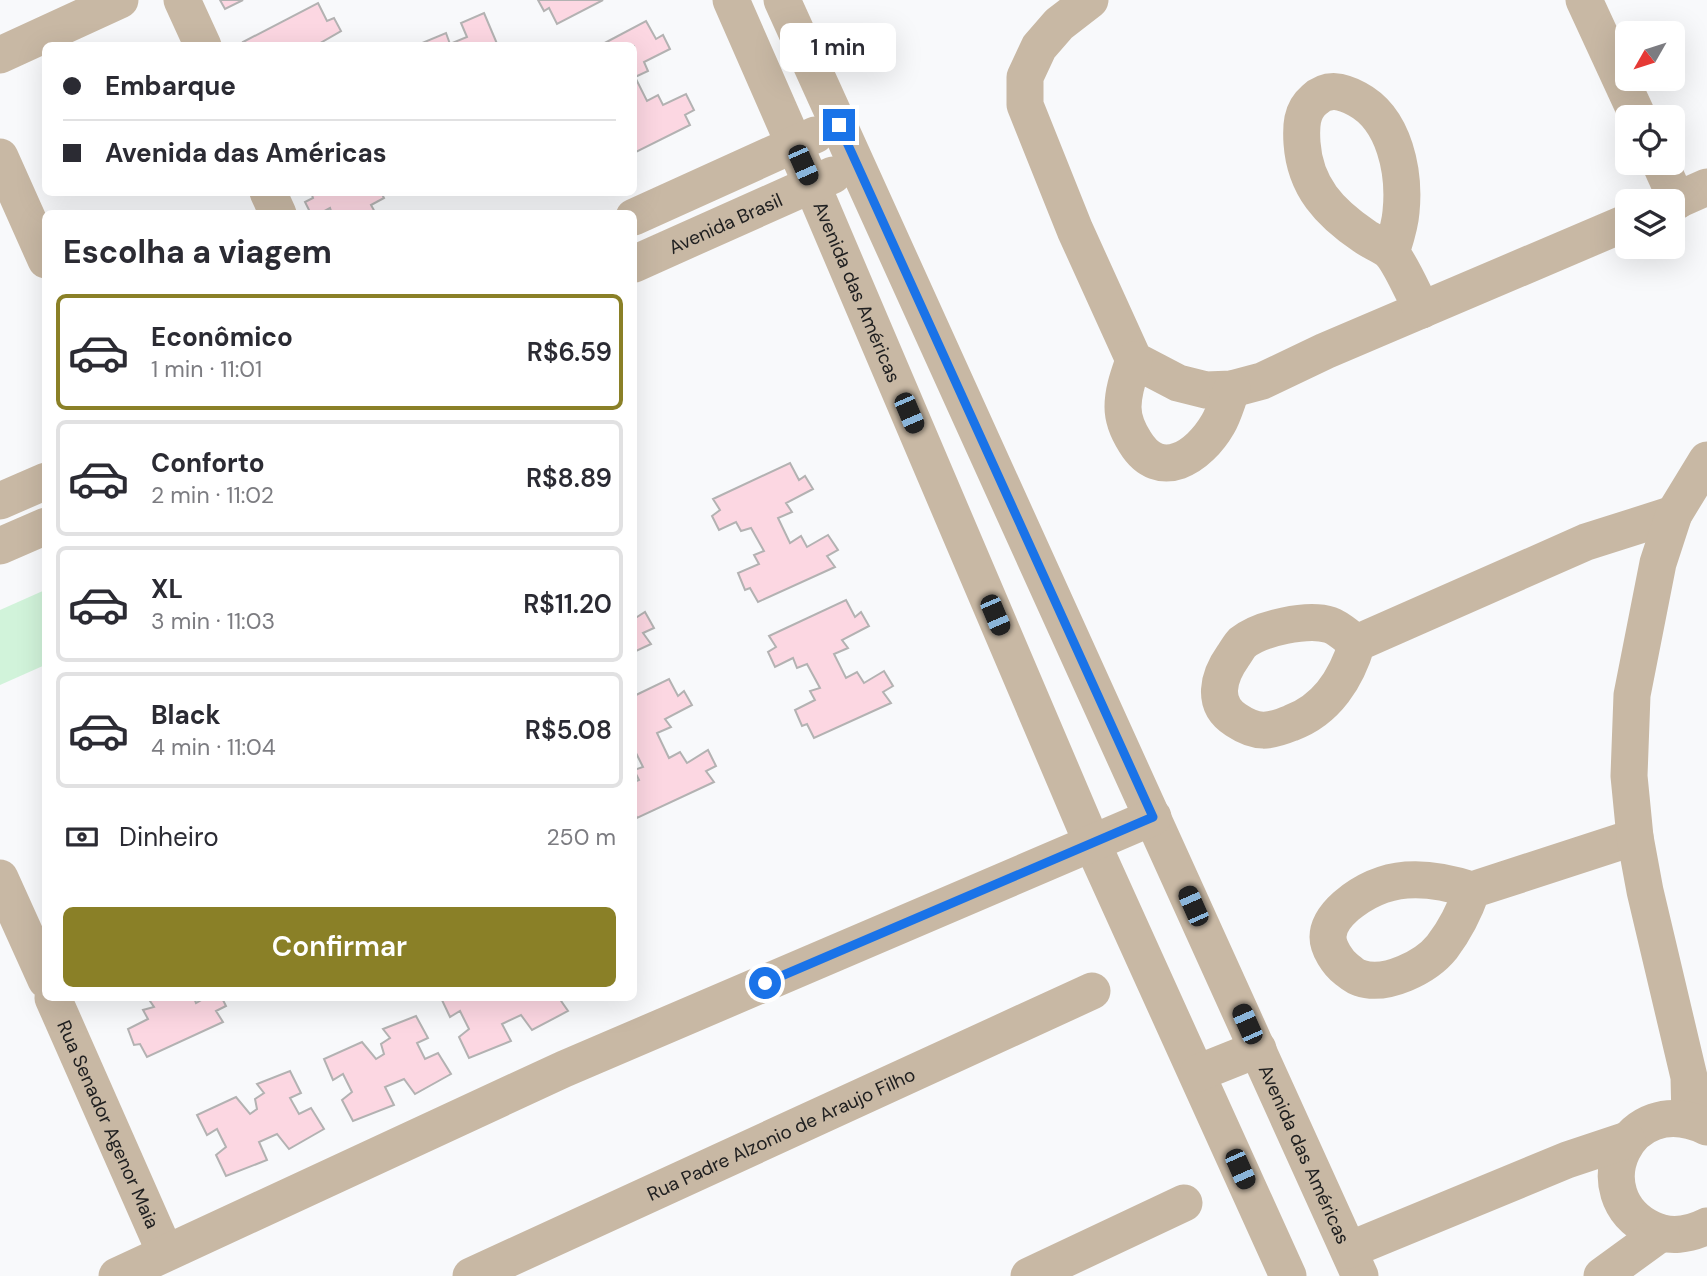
<!DOCTYPE html>
<html lang="pt">
<head>
<meta charset="utf-8">
<style>
  body { margin:0; font-family:"DM Sans",sans-serif; background:#f7f7f7; color:#2b2b33; height:100vh; display:flex; flex-direction:column; font-size:26px; white-space:nowrap }
  * { box-sizing:border-box; margin:0 }
  p { font-size:23px; color:#7c7c81 }
  .icon { flex:none; width:38px; height:38px; fill:none; stroke:currentColor; stroke-width:2; stroke-linecap:round; stroke-linejoin:round }
  .map { position:relative; flex:1; overflow:hidden }
  .panel { position:absolute; left:42px; top:210px; width:595px; height:791px; display:flex; flex-direction:column; background:#fff; border-radius:10px; box-shadow:0 7px 28px #0002 }
  .panel>* { flex:none }
  .banner { position:absolute; left:42px; top:42px; width:595px; height:154px; border-radius:10px; box-shadow:0 7px 28px #0002; display:grid; align-content:center; height:154px; padding:0 21px; background:#fff }
  .needle { width:46px; rotate:231deg }
  .controls { position:absolute; left:1615px; top:21px; display:grid; gap:14px }
  .controls a { display:grid; place-items:center; width:70px; height:70px; border-radius:10px; background:#fff; box-shadow:0 7px 28px #0002; font-size:35px }
  .end { position:absolute; width:32px; height:32px; margin:-16px; border:9px solid #1a73e8; background:#fff; box-shadow:0 0 0 4px #fff }
  .from { border-radius:50% }
  .bubble { position:absolute; height:49px; border-radius:10px; background:#fff; box-shadow:0 7px 28px #0002; font-size:23px; font-weight:600; line-height:49px; text-align:center }
  .car { position:absolute; width:21px; height:42px; margin:-21px -10px; border-radius:9px; box-shadow:0 0 5px 2px #0007; background:linear-gradient(#222 24%,#8ab4d8 0 40%,#222 0 76%,#8ab4d8 0 86%,#222 0) }
  .banner b { display:flex; align-items:center; gap:24px; height:66px; font-size:26px }
  .banner b+b { border-top:2px solid #e1e1e2 }
  .banner i { width:18px; height:18px; background:#2b2b33 }
  ul { padding:0; list-style:none }
  li { display:flex; align-items:center; gap:21px; height:116px; margin:0 14px 10px; padding:0 7px; border:4px solid #e1e1e2; border-radius:10px }
  li div { flex:1 }
  li b { display:block; font-size:26px }
  li em { font-style:normal; font-weight:600 }
  li.active { border-color:#8a8027 }
  li>.icon { width:63px; height:63px; stroke-width:1.5 }
  h2 { padding:0 21px; font-size:32px; line-height:84px }
  .pay { display:flex; align-items:center; gap:18px; height:77px; padding:0 21px; font-size:26px }
  .pay p { margin-inline-start:auto }
  .primary-button { display:flex; gap:14px; margin-top:auto; padding:14px 21px }
  .primary-button a { flex:1; height:80px; border-radius:10px; background:#8a8027; color:#fff; font-size:28px; font-weight:600; line-height:80px; text-align:center }
  .map>svg:first-child { display:block }
  .green { fill:#d1f3da }
  .building { fill:#fcd7e2; stroke:#b3b2b2; stroke-width:2 }
  .lines { fill:none; stroke-linecap:round; stroke-linejoin:round }
  .street { stroke:#c8b8a4; stroke-width:37 }
  .route { stroke:#1a73e8; stroke-width:9 }
  .labels { text-anchor:middle; dominant-baseline:central; stroke-width:7; stroke-linejoin:round; paint-order:stroke }
  .street-label { font-size:19px; fill:#202021; stroke:#fff }
</style>
</head>
<body>
<div class="map">
<svg width="1707" height="1276" viewBox="0 0 1707 1276">
  <rect width="100%" height="100%" fill="#f8f9fb"/>
  <!-- green -->
  <polygon class="green" points="45,590 45,665 0,685 0,610"/>
  <!-- building -->
  <g class="building">
    <polygon points="220,0 243,0 225,9"/>
    <polygon points="538,0 603,0 557,24 549,8 544,11"/>
    <polygon points="318,3 327,21 334,18 341,31 315,46 245,46 243,42"/>
    <polygon points="484,13 498,46 423,46 422,43 446,33 450,44 467,37 461,23"/>
    <polygon points="646,21 656,39 663,35 670,49 644,62 648,71 635,77 647,101 658,95 663,105 686,94 694,110 685,115 690,125 634,153 634,46 599,46"/>
    <polygon points="311,192 381,192 384,198 371,205 376,214 332,214 330,208 319,214 311,214 305,202 313,198"/>
    <polygon points="790,463 799,480 805,476 813,489 786,503 792,512 778,518 790,543 801,536 807,547 828,535 838,550 827,556 835,567 758,602 750,588 745,590 738,573 759,564 754,555 764,551 751,528 741,531 736,522 719,530 712,516 720,510 713,499"/>
    <polygon points="846,600 855,617 861,612 869,626 842,640 848,648 834,654 846,678 857,672 864,683 884,671 893,686 883,692 891,703 814,738 807,724 802,726 795,710 815,700 810,691 820,688 807,664 797,668 793,658 775,667 768,652 776,647 769,636"/>
    <polygon points="645,612 654,628 643,633 651,644 634,652 634,619"/>
    <polygon points="669,679 678,696 684,691 692,705 665,719 671,727 657,733 669,758 680,752 687,763 708,750 716,766 706,771 714,782 637,818 634,810 634,782 639,780 634,770 643,767 634,749 634,696"/>
    <polygon points="148,998 194,998 196,1003 205,998 222,998 226,1006 216,1011 223,1022 147,1057 140,1044 134,1045 128,1029 148,1019 143,1010 154,1007"/>
    <polygon points="441,998 559,998 568,1011 532,1030 521,1015 502,1024 511,1041 469,1058 459,1037 469,1029 460,1011 450,1017"/>
    <polygon points="416,1016 428,1038 417,1043 425,1059 438,1053 451,1074 415,1094 404,1079 385,1087 394,1105 353,1121 342,1100 352,1092 343,1074 333,1080 324,1059 362,1042 376,1059 384,1054 381,1044 390,1038 383,1029"/>
    <polygon points="290,1071 301,1093 290,1098 299,1114 311,1108 324,1129 289,1149 277,1134 259,1142 267,1160 226,1176 216,1155 226,1147 217,1129 207,1135 197,1115 236,1097 250,1114 257,1109 255,1099 264,1093 257,1084"/>
  </g>
  <g class="lines">
    <!-- street -->
    <g class="street">
      <polyline points="182,0 203,46"/>
      <path id="s1" d="M731 0 812 185 1092 843 1288 1276"/>
      <path id="s2" d="M782 0 1360 1276"/>
      <polyline points="1090,0 1059,24 1039,47 1025,77 1025,105 1075,230 1134,360 1178,383 1206,390 1232,389 1262,381 1325,351 1628,222"/>
      <polyline points="1584,0 1638,117"/>
      <polyline points="0,55 120,0"/>
      <polyline points="0,157 46,260"/>
      <polyline points="1660,163 1677,201"/>
      <polyline points="268,192 278,214"/>
      <polyline points="1673,202 1707,187"/>
      <polyline points="634,217 815,135"/>
      <path d="M1391 253C1395 240 1400 226 1401 212 1405 173 1395 119 1357 99 1342 91 1328 87 1314 100 1301 111 1301 127 1302 143 1305 187 1330 213 1364 236 1372 242 1385 246 1391 253 1401 264 1414 295 1422 310"/>
      <path id="s3" d="M634 264 833 175"/>
      <path d="M1134 360C1129 375 1123 390 1123 407 1123 419 1128 431 1135 442 1160 483 1199 457 1218 424 1224 414 1227 401 1232 389"/>
      <polyline points="0,501 46,481"/>
      <polyline points="0,546 46,526"/>
      <path d="M1357 643C1349 638 1339 628 1330 625 1308 618 1260 628 1242 643 1239 646 1236 652 1233 656 1218 677 1211 704 1236 720 1257 734 1269 732 1291 723 1327 710 1347 677 1357 643L1586 542 1674 514"/>
      <polyline points="0,878 46,980"/>
      <path d="M1472 890C1465 910 1455 930 1442 947 1426 967 1386 987 1360 978 1355 977 1350 972 1346 969 1338 963 1328 948 1328 937 1328 925 1337 914 1346 906 1385 873 1426 875 1472 890L1635 837"/>
      <path id="s4" d="M53 998 165 1252"/>
      <polyline points="1198,1073 1258,1049"/>
      <polyline points="1690,1119 1689,1077 1645,891 1635,837 1629,776 1632,695 1658,563 1674,514 1707,460"/>
      <path d="M1707 1127C1626 1088 1581 1195 1651 1229 1669 1238 1689 1235 1707 1226"/>
      <polyline points="1349,1250 1567,1160 1627,1140"/>
      <polyline points="117,1276 564,1069 1153,817"/>
      <path id="s5" d="M471 1276 1092 991"/>
      <polyline points="1029,1276 1184,1203"/>
      <polyline points="1602,1276 1661,1233"/>
    </g>
  </g>
  <g class="lines">
    <!-- route -->
    <polyline class="route" points="765,983 1153,817 839,125"/>
  </g>
  <g class="labels">
    <!-- street labels -->
    <g class="street-label">
      <text stroke="none"><textPath href="#s3" startOffset="100">Avenida Brasil</textPath></text>
      <text stroke="none"><textPath href="#s1" startOffset="318">Avenida das Américas</textPath></text>
      <text stroke="none"><textPath href="#s4" startOffset="138">Rua Senador Agenor Maia</textPath></text>
      <text stroke="none"><textPath href="#s5" startOffset="341">Rua Padre Alzonio de Araujo Filho</textPath></text>
      <text stroke="none"><textPath href="#s2" startOffset="1267">Avenida das Américas</textPath></text>
    </g>
  </g>
</svg>
<div class="controls">
<a><svg class="needle" viewBox="-14 -14 28 28"><path d="M0-13l5 13h-10z" fill="#e53935"/><path d="M0 13l5-13h-10z" fill="#7c7c81"/></svg></a>
<a><svg class="icon" aria-label="locate" viewBox="0 0 24 24"><circle cx="12" cy="12" r="6"/><path d="M12 2v4M12 18v4M2 12h4M18 12h4"/></svg></a>
<a><svg class="icon" aria-label="layers" viewBox="0 0 24 24"><path d="M12 4l9 5-9 5-9-5zM3 14l9 5 9-5"/></svg></a>
</div>
<i class="end from" style="left:765px;top:983px"></i>
<i class="end" style="left:839px;top:125px"></i>
<div class="bubble" style="left:780px;top:23px;width:116px">1 min</div>
<i class="car" style="left:803px;top:165px;rotate:156deg"></i>
<i class="car" style="left:909px;top:413px;rotate:157deg"></i>
<i class="car" style="left:995px;top:615px;rotate:157deg"></i>
<i class="car" style="left:1193px;top:906px;rotate:336deg"></i>
<i class="car" style="left:1247px;top:1024px;rotate:336deg"></i>
<i class="car" style="left:1240px;top:1169px;rotate:156deg"></i>
<div class="banner">
<b><i class="from"></i>Embarque</b>
<b><i></i>Avenida das Américas</b>
</div>
<section class="panel">
<h2>Escolha a viagem</h2>
<ul>
<li class="active"><svg class="icon" aria-label="car" viewBox="0 0 24 24"><path d="M5 17H2v-5l4-1 3-4h7l3 4 3 1v5h-3M9 17h6M6 11h13"/><circle cx="7" cy="17" r="2"/><circle cx="17" cy="17" r="2"/></svg><div><b>Econômico</b><p>1 min · 11:01</p></div><em>R$6.59</em></li>
<li><svg class="icon" aria-label="car" viewBox="0 0 24 24"><path d="M5 17H2v-5l4-1 3-4h7l3 4 3 1v5h-3M9 17h6M6 11h13"/><circle cx="7" cy="17" r="2"/><circle cx="17" cy="17" r="2"/></svg><div><b>Conforto</b><p>2 min · 11:02</p></div><em>R$8.89</em></li>
<li><svg class="icon" aria-label="car" viewBox="0 0 24 24"><path d="M5 17H2v-5l4-1 3-4h7l3 4 3 1v5h-3M9 17h6M6 11h13"/><circle cx="7" cy="17" r="2"/><circle cx="17" cy="17" r="2"/></svg><div><b>XL</b><p>3 min · 11:03</p></div><em>R$11.20</em></li>
<li><svg class="icon" aria-label="car" viewBox="0 0 24 24"><path d="M5 17H2v-5l4-1 3-4h7l3 4 3 1v5h-3M9 17h6M6 11h13"/><circle cx="7" cy="17" r="2"/><circle cx="17" cy="17" r="2"/></svg><div><b>Black</b><p>4 min · 11:04</p></div><em>R$5.08</em></li>
</ul>
<div class="pay"><svg class="icon" aria-label="cash" viewBox="0 0 24 24"><path d="M3 7h18v10H3z"/><circle cx="12" cy="12" r="2"/></svg>Dinheiro<p>250 m</p></div>
<div class="primary-button"><a>Confirmar</a></div>
</section>
</div>
</body>
</html>
